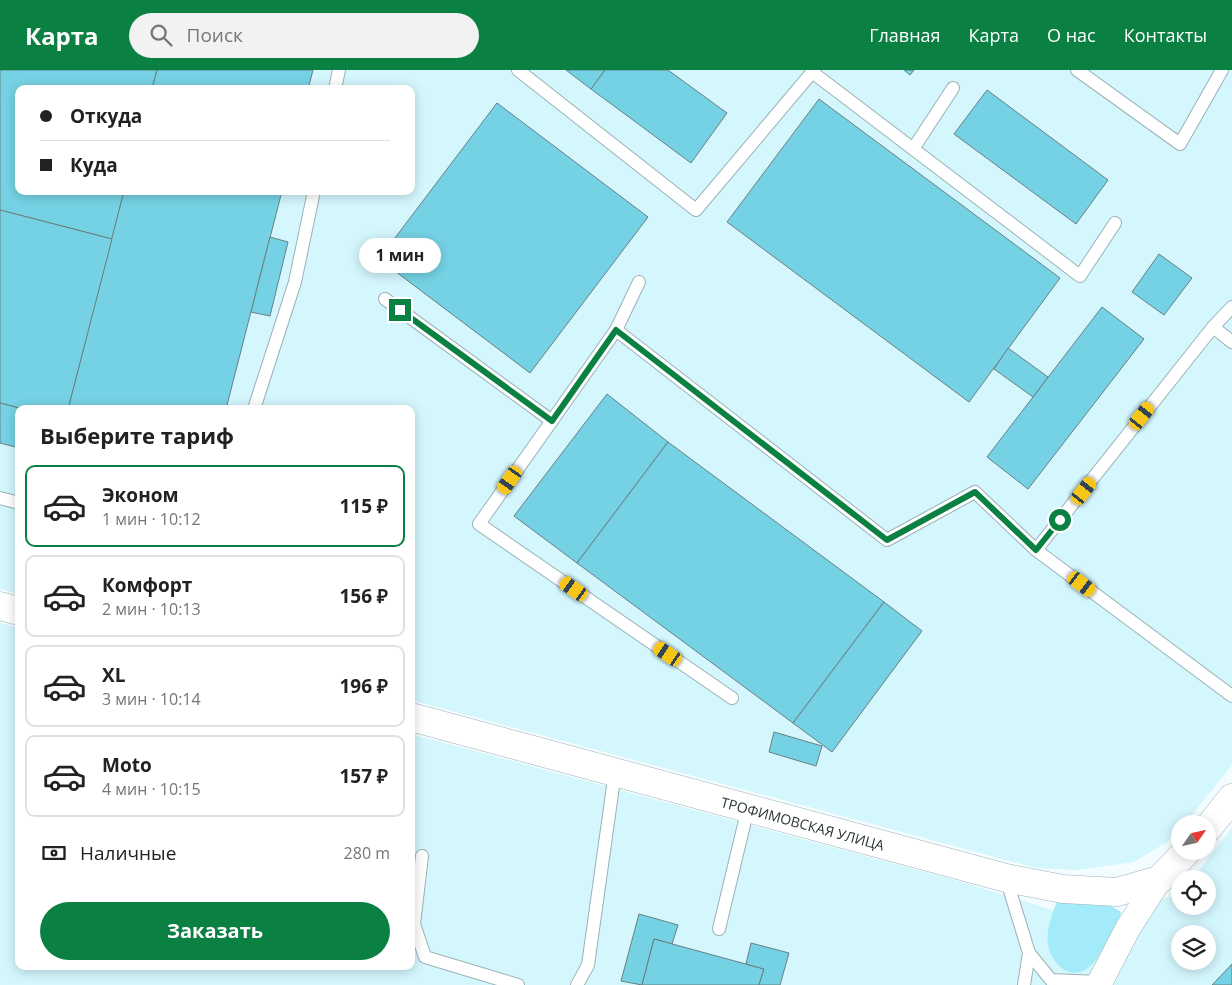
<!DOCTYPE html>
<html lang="ru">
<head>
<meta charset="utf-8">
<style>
  body { margin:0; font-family:"Open Sans",sans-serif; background:#f2f2f2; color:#222; height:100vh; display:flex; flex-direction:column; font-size:19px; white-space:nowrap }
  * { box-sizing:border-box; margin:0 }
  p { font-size:16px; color:#767676 }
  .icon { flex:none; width:28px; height:28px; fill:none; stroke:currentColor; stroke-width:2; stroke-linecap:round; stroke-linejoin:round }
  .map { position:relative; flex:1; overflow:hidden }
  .panel { position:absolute; left:15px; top:335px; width:400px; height:565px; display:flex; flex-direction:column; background:#fff; border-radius:10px; box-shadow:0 2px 12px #0003 }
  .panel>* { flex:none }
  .banner { position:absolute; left:15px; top:15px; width:400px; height:110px; border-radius:10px; box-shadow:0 2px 12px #0003; display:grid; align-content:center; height:110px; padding:0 25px; background:#fff }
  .needle { width:32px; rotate:56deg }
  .buttons { position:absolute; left:1171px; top:745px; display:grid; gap:10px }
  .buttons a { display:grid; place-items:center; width:45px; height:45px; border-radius:50%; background:#fff; box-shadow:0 2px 12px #0003; font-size:25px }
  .end { position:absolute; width:22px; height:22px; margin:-11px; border:6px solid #0b8043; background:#fff; box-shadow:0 0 0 2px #fff }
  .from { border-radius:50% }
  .bubble { position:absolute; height:35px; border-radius:18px; background:#fff; box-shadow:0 2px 12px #0003; font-size:16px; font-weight:700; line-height:35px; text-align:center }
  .car { position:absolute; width:15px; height:30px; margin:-15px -8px; border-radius:6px; box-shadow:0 0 4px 1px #0007; background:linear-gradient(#f5c518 24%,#345 0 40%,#f5c518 0 76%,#345 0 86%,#f5c518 0) }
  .banner b { display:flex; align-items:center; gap:18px; height:48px; font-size:19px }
  .banner b+b { border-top:1px solid #e0e0e0 }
  .banner i { width:12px; height:12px; background:#222 }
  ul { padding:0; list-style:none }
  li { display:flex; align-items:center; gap:15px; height:82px; margin:0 10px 8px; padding:0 15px; border:2px solid #e0e0e0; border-radius:10px }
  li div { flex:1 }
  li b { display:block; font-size:19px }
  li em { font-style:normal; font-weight:700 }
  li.current { border-color:#0b8043 }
  li>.icon { width:45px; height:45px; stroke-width:1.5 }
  h2 { padding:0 25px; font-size:22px; line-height:60px }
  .pay { display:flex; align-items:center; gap:12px; height:55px; padding:0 25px; font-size:19px }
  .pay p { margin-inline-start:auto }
  .cta { display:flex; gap:10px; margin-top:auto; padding:10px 25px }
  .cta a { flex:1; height:58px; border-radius:30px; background:#0b8043; color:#fff; font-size:20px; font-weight:700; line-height:58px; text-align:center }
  header { display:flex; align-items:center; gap:30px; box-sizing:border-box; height:70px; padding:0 25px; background:#0b8043; color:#fff }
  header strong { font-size:24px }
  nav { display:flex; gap:28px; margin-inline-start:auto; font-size:18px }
  .search { width:350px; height:45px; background:#f2f2f2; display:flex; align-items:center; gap:12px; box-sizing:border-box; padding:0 18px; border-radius:28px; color:#767676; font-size:19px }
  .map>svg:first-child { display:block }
  .built { fill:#d4f6fd; fill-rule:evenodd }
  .green { fill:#a3ebf9 }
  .building { fill:#75d2e4; stroke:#697f83 }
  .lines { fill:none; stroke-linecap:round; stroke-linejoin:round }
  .lane-casing { stroke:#9bb2b6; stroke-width:14 }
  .street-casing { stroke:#9bb2b6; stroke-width:26 }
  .secondary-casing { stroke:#9bb2b6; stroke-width:29 }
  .lane { stroke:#fff; stroke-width:12 }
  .street { stroke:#fff; stroke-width:25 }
  .secondary { stroke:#fff; stroke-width:28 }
  .route { stroke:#0b8043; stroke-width:6 }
  .labels { text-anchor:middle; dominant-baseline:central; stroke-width:4.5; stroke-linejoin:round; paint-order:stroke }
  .street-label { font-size:14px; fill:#2a3436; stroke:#fff }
</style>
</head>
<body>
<header>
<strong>Карта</strong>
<div class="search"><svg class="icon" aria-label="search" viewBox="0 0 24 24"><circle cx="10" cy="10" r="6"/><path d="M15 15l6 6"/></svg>Поиск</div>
<nav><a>Главная</a><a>Карта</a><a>О нас</a><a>Контакты</a></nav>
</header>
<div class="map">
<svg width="1232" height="915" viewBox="0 0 1232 915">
  <rect width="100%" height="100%" fill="#f3fdff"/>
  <!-- built -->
  <g class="built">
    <path d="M0 0H1232V695L1196 740 1184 754H1180V758L1167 772 1134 792 1077 800 1036 798 411 630V339H19V524L0 519ZM19 19H411V121H19Z"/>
    <path d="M0 553 19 558V896H411V664L962 812 1081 849 1116 850 1180 822V836H1208V809H1193L1232 757V915H0ZM1180 864H1208V891H1180Z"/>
  </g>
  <!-- green -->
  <path class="green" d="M1057 831 1110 835 1121 842C1117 860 1099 895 1081 902 1076 904 1067 902 1063 899 1039 879 1048 855 1057 831Z"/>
  <!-- building -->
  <g class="building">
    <polygon points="0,0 157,0 152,19 19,19 19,121 124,121 112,169 0,140"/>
    <polygon points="157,0 313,0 308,19 152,19"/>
    <polygon points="566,0 605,0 591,19"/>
    <polygon points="605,0 668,0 727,43 691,93 591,19"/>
    <polygon points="904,0 914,0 910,5"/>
    <polygon points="987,20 1108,110 1076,154 954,64"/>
    <polygon points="819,29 1060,208 969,332 727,152"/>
    <polygon points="497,33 648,147 530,303 379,189"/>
    <polygon points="124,121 282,121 226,339 68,339"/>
    <polygon points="0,140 112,169 68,339 23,339 0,333"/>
    <polygon points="270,167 288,172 270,246 251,242"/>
    <polygon points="1159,184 1192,208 1164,245 1132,222"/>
    <polygon points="1102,237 1144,269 1028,419 987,387"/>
    <polygon points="1008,278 1048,307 1033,327 994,299"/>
    <polygon points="607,324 668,372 577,493 514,446"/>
    <polygon points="0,333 23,339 19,339 19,378 0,373"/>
    <polygon points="668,372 884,532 793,653 577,493"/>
    <polygon points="884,532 922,561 832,682 793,653"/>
    <polygon points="774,662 822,676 816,696 769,682"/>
    <polygon points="639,844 678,855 672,874 654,869 642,915 621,911"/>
    <polygon points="654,869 764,899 759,915 642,915"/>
    <polygon points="751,873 789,883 780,915 759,915 764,899 746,894"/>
    <polygon points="1232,894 1232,915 1212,915"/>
  </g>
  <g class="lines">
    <defs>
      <g id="lane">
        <polyline points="518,0 696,140 814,0"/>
        <polyline points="1077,0 1180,74 1222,0"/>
        <polyline points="812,2 1080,206 1115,153"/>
        <polyline points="335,19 339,0"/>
        <polyline points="913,79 953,18"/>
        <polyline points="385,229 552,351"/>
        <polyline points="1213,257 1232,237"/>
        <polyline points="616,260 639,212"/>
        <polyline points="254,339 295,212 314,121"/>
        <polyline points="0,428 19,433"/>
        <polyline points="1036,480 1213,257 1232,272"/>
        <polyline points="732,628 479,454 616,260 887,470 975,422 1036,480 1232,626"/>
        <polyline points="422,786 414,854 425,887 518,915"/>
        <polyline points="1006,808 1029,883 1024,915"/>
        <polyline points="719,859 748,738"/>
        <polyline points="1029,883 1051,910 1100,912"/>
        <polyline points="577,915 588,895 615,702"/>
      </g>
      <polyline id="street" points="1097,915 1100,912 1128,858 1159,810"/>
      <g id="secondary">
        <polyline points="0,536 19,541"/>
        <path id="s1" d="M411 647 1006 808 1063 819 1117 822 1159 810 1187 781"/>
        <polyline points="1208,758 1232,728"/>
      </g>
    </defs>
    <!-- lane casing -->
    <use href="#lane" class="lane-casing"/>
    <!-- street casing -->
    <use href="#street" class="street-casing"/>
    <!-- secondary casing -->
    <use href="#secondary" class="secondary-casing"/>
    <!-- lane -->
    <use href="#lane" class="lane"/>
    <!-- street -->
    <use href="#street" class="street"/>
    <!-- secondary -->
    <use href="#secondary" class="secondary"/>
  </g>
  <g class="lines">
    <!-- route -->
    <polyline class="route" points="400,240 552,351 616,260 887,470 975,422 1036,480 1060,450"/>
  </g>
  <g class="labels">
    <!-- street labels -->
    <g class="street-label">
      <text stroke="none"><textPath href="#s1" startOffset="406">ТРОФИМОВСКАЯ УЛИЦА</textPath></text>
    </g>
  </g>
</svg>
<div class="buttons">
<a><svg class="needle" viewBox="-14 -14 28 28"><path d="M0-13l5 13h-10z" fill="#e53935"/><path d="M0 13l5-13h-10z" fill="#767676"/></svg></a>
<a><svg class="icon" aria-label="locate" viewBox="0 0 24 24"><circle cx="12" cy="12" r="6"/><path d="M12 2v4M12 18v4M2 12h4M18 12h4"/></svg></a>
<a><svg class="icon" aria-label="layers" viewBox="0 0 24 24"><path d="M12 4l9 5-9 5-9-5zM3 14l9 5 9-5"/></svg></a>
</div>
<i class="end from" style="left:1060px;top:450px"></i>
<i class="end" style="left:400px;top:240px"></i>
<div class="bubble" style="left:359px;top:168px;width:82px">1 мин</div>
<i class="car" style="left:1142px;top:346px;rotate:38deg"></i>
<i class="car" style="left:510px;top:410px;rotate:215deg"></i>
<i class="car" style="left:1084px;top:421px;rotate:38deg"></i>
<i class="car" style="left:1082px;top:514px;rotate:127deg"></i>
<i class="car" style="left:574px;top:519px;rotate:305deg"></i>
<i class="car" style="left:668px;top:584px;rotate:304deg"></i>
<div class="banner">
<b><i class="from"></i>Откуда</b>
<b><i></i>Куда</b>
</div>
<section class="panel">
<h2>Выберите тариф</h2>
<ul>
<li class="current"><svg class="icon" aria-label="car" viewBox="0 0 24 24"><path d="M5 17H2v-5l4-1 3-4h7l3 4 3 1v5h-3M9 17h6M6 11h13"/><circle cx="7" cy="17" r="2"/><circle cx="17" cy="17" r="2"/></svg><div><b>Эконом</b><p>1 мин · 10:12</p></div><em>115 ₽</em></li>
<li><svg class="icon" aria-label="car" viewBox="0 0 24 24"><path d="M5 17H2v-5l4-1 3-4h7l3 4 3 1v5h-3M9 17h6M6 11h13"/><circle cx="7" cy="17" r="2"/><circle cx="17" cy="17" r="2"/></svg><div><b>Комфорт</b><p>2 мин · 10:13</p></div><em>156 ₽</em></li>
<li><svg class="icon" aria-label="car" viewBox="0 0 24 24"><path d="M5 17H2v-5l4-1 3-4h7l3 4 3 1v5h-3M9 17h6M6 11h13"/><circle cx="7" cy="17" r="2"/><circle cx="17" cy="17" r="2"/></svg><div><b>XL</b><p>3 мин · 10:14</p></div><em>196 ₽</em></li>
<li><svg class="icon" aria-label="car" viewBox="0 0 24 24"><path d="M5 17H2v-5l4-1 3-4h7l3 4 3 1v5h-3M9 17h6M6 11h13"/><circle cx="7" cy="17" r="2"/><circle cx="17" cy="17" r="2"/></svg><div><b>Moto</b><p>4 мин · 10:15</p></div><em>157 ₽</em></li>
</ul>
<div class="pay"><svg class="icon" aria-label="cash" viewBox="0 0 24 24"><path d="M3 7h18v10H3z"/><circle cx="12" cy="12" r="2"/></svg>Наличные<p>280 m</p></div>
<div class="cta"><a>Заказать</a></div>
</section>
</div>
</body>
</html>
